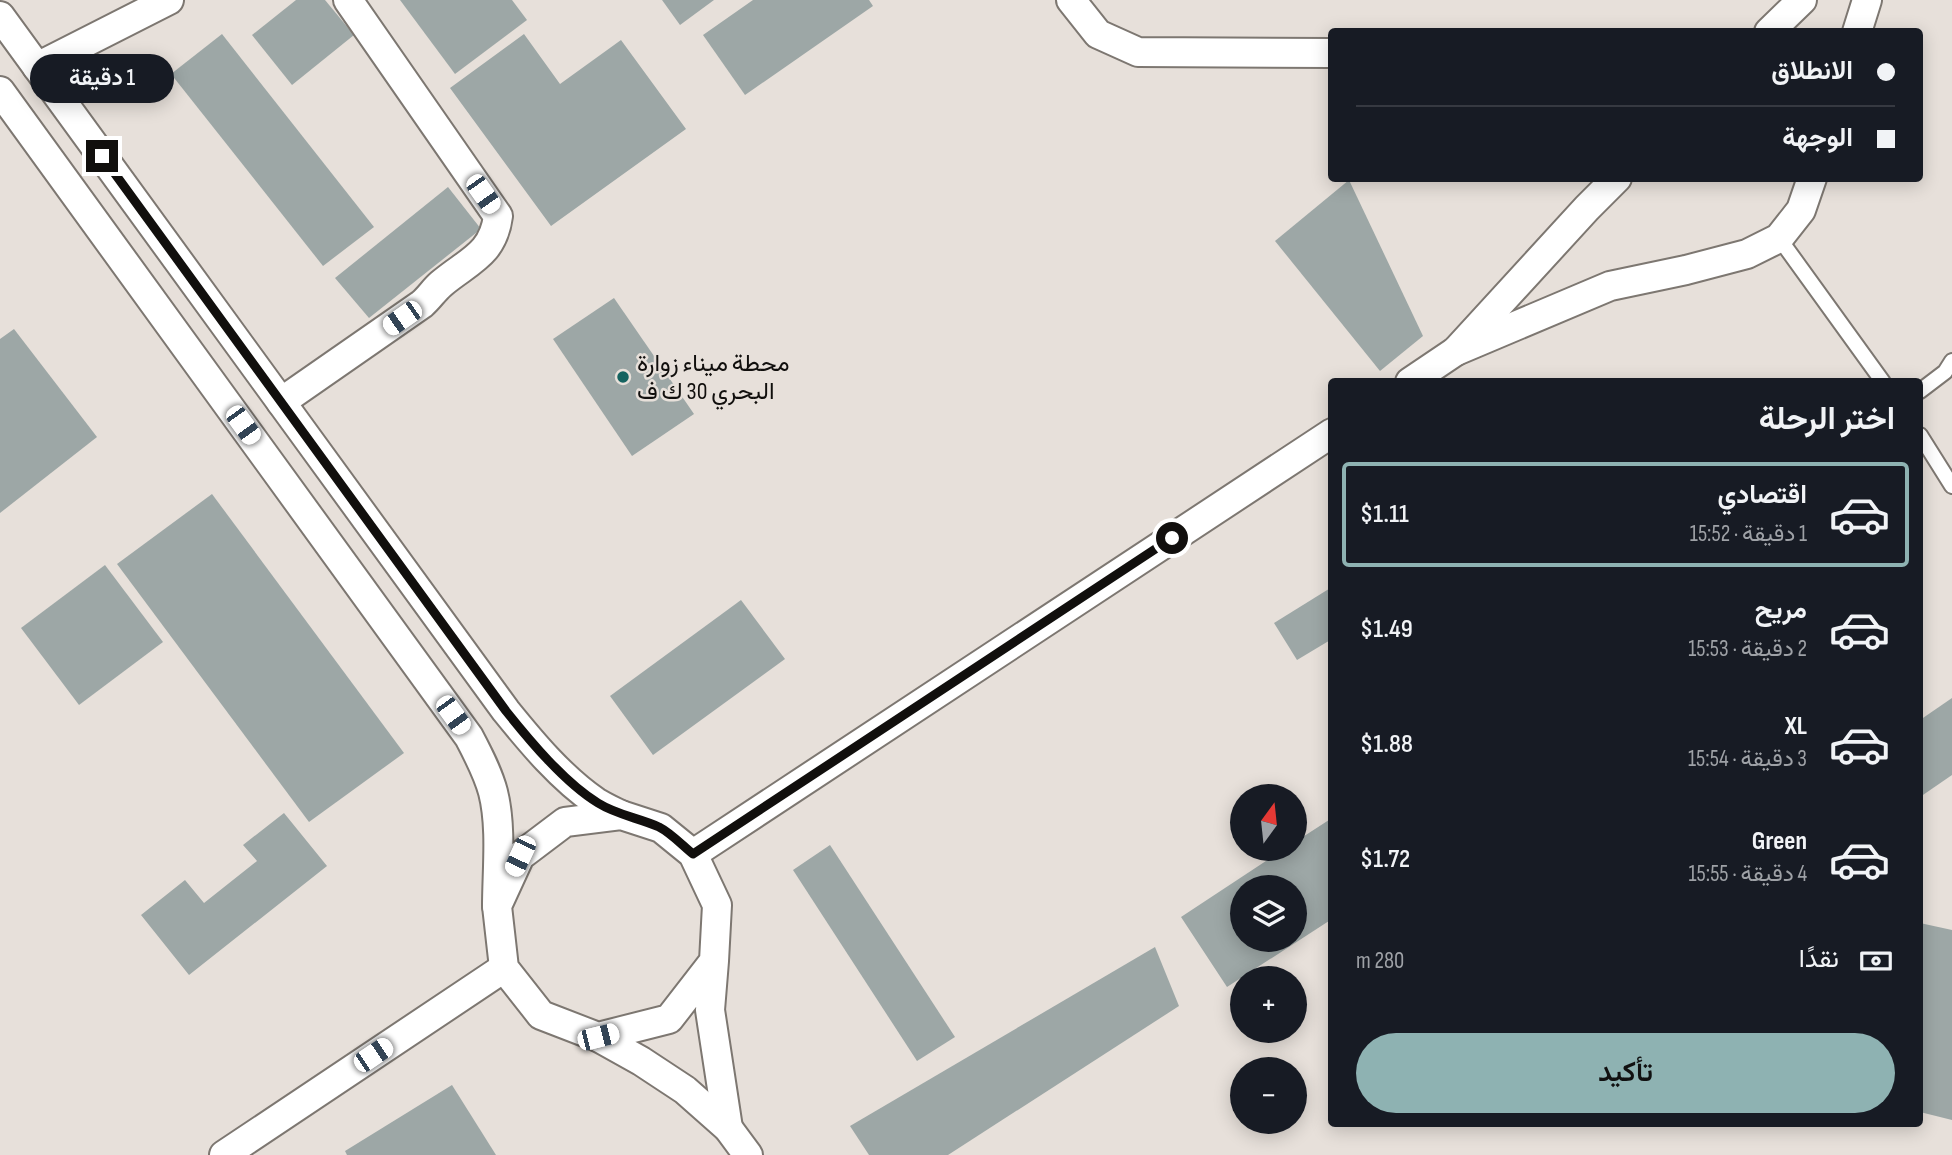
<!DOCTYPE html>
<html lang="ar">
<head>
<meta charset="utf-8">
<style>
  body { margin:0; font-family:"Sofia Sans Condensed",Vazirmatn,sans-serif; background:#20242c; color:#f1f3f6; direction:rtl; height:100vh; display:flex; flex-direction:column; font-size:26px; white-space:nowrap }
  * { box-sizing:border-box; margin:0 }
  p { font-size:23px; color:#9ea1a6 }
  .icon { flex:none; width:38px; height:38px; fill:none; stroke:currentColor; stroke-width:2; stroke-linecap:round; stroke-linejoin:round }
  .map { position:relative; flex:1; overflow:hidden; direction:ltr }
  .side { position:absolute; left:1328px; top:378px; width:595px; height:749px; display:flex; flex-direction:column; background:#171b24; border-radius:7px; box-shadow:0 4px 18px #0003; direction:rtl }
  .side>* { flex:none }
  .guide { position:absolute; left:1328px; top:28px; width:595px; height:154px; border-radius:7px; box-shadow:0 4px 18px #0003; direction:rtl; display:grid; align-content:center; height:154px; padding:0 28px; background:#171b24 }
  .needle { width:46px; rotate:15deg }
  .controls { position:absolute; left:1230px; top:784px; display:grid; gap:14px }
  .controls a { display:grid; place-items:center; width:77px; height:77px; border-radius:50%; background:#171b24; box-shadow:0 4px 18px #0003; font-size:35px }
  .end { position:absolute; width:32px; height:32px; margin:-16px; border:9px solid #110f0d; background:#fff; box-shadow:0 0 0 4px #fff }
  .from { border-radius:50% }
  .bubble { position:absolute; height:49px; border-radius:24px; background:#171b24; box-shadow:0 4px 18px #0003; font-size:23px; font-weight:600; line-height:49px; text-align:center; direction:rtl }
  .car { position:absolute; width:21px; height:42px; margin:-21px -10px; border-radius:9px; box-shadow:0 0 5px 2px #0007; background:linear-gradient(#fff 24%,#345 0 40%,#fff 0 76%,#345 0 86%,#fff 0) }
  .guide b { display:flex; align-items:center; gap:24px; height:66px; font-size:26px }
  .guide b+b { border-top:2px solid #363941 }
  .guide i { width:18px; height:18px; background:#f1f3f6 }
  ul { padding:0; list-style:none }
  li { display:flex; align-items:center; gap:21px; height:105px; margin:0 14px 10px; padding:0 14px; border:4px solid transparent; border-radius:7px }
  li div { flex:1 }
  li b { display:block; font-size:26px }
  li em { font-style:normal; font-weight:600 }
  li.current { border-color:#8eb2b2 }
  li>.icon { width:63px; height:63px; stroke-width:1.5 }
  h2 { padding:0 28px; font-size:32px; line-height:84px }
  .pay { display:flex; align-items:center; gap:18px; height:77px; padding:0 28px; font-size:26px }
  .pay p { margin-inline-start:auto }
  .action { display:flex; gap:14px; margin-top:auto; padding:14px 28px }
  .action a { flex:1; height:80px; border-radius:42px; background:#8eb2b2; color:#111; font-size:28px; font-weight:600; line-height:80px; text-align:center }
  .map>svg:first-child { display:block }
  .building { fill:#9da7a6; fill-rule:evenodd }
  .lines { fill:none; stroke-linecap:round; stroke-linejoin:round }
  .service-casing { stroke:#7d7771; stroke-width:18 }
  .minor-casing { stroke:#7d7771; stroke-width:32 }
  .service { stroke:#fff; stroke-width:14 }
  .minor { stroke:#fff; stroke-width:28 }
  .route { stroke:#110f0d; stroke-width:9 }
  .poi-dot { fill:#156360; stroke:#e7e0da; stroke-width:2.5 }
  .labels { text-anchor:middle; dominant-baseline:central; stroke-width:5; stroke-linejoin:round; paint-order:stroke }
  .poi-label { font-size:24px; fill:#110f0d; stroke:#e7e0da; text-anchor:start }
</style>
</head>
<body>
<div class="map">
<svg width="1952" height="1155" viewBox="0 0 1952 1155">
  <rect width="100%" height="100%" fill="#e7e0da"/>
  <!-- building -->
  <g class="building">
    <polygon points="296,0 325,0 354,35 292,85 252,35"/>
    <polygon points="400,0 512,0 527,20 455,74"/>
    <polygon points="662,0 714,0 680,25"/>
    <polygon points="753,0 869,0 873,6 745,95 703,35"/>
    <polygon points="222,34 374,227 323,266 171,74"/>
    <polygon points="524,34 560,84 621,40 686,129 551,226 450,88"/>
    <polygon points="1349,180 1423,336 1380,371 1275,241"/>
    <polygon points="448,187 481,229 369,318 335,278"/>
    <polygon points="614,298 694,414 632,456 553,339"/>
    <polygon points="14,329 97,437 0,513 0,339"/>
    <polygon points="212,494 404,753 309,822 117,564"/>
    <polygon points="105,565 163,642 79,705 21,628"/>
    <polygon points="1332,587 1332,639 1297,660 1274,623"/>
    <polygon points="741,600 785,659 653,755 610,696"/>
    <polygon points="1952,698 1952,775 1920,797 1920,720"/>
    <polygon points="284,813 327,866 189,975 141,915 185,880 204,903 257,861 243,845"/>
    <path d="M1332 818V919L1227 987 1181 917 1284 849H1295V842ZM1242 887H1295V940H1242Z"/>
    <polygon points="830,845 955,1037 917,1061 793,870"/>
    <polygon points="1920,923 1952,930 1952,1120 1920,1112"/>
    <polygon points="1155,947 1179,1006 948,1155 869,1155 850,1126"/>
    <polygon points="452,1085 496,1155 347,1155 345,1151"/>
  </g>
  <g class="lines">
    <defs>
      <g id="service">
        <polyline points="1779,238 1883,382"/>
        <polyline points="1920,391 1945,372 1952,361"/>
        <polyline points="1920,435 1952,486"/>
      </g>
      <g id="minor">
        <polyline points="1071,0 1098,34 1138,52 1332,53"/>
        <path d="M0 16 506 711C532 743 561 778 596 802 604 807 613 811 621 815"/>
        <polyline points="1769,32 1802,0"/>
        <polyline points="1857,32 1867,0"/>
        <polyline points="37,67 169,0"/>
        <path d="M0 91 469 737C478 754 488 773 493 792 502 827 497 871 497 906"/>
        <polyline points="1456,351 1610,286 1686,270 1747,254 1779,238 1801,210 1812,178"/>
        <polyline points="1410,382 1456,351 1587,208 1617,178"/>
        <path d="M281 402 422 304C429 298 434 290 441 284 468 261 493 255 498 216L348 0"/>
        <polyline points="693,854 1332,433"/>
        <polyline points="714,961 669,1019 598,1037 541,1015 504,968 497,906 520,856 565,822 621,815 661,828 693,854 717,905 714,961 710,1010 728,1128"/>
        <polyline points="598,1037 641,1061 685,1090 728,1128 748,1155"/>
        <polyline points="224,1155 504,968"/>
      </g>
    </defs>
    <!-- service casing -->
    <use href="#service" class="service-casing"/>
    <!-- minor casing -->
    <use href="#minor" class="minor-casing"/>
    <!-- service -->
    <use href="#service" class="service"/>
    <!-- minor -->
    <use href="#minor" class="minor"/>
  </g>
  <g class="lines">
    <!-- route -->
    <path class="route" d="M102 156 506 711C530 741 565 783 598 803 617 815 639 818 659 827 671 833 683 846 693 854L1172 538"/>
  </g>
  <!-- markers -->
  <circle class="poi-dot" cx="623" cy="377" r="7"/>
  <g class="labels">
    <!-- poi labels -->
    <g class="poi-label">
      <text x="637" y="363">محطة ميناء زوارة<tspan x="637" dy="28">البحري 30 ك ف</tspan></text>
    </g>
  </g>
</svg>
<div class="controls">
<a><svg class="needle" viewBox="-14 -14 28 28"><path d="M0-13l5 13h-10z" fill="#e53935"/><path d="M0 13l5-13h-10z" fill="#9ea1a6"/></svg></a>
<a><svg class="icon" aria-label="layers" viewBox="0 0 24 24"><path d="M12 4l9 5-9 5-9-5zM3 14l9 5 9-5"/></svg></a>
<a>+</a>
<a>−</a>
</div>
<i class="end from" style="left:1172px;top:538px"></i>
<i class="end" style="left:102px;top:156px"></i>
<div class="bubble" style="left:30px;top:54px;width:144px">1 دقيقة</div>
<i class="car" style="left:483px;top:194px;rotate:145deg"></i>
<i class="car" style="left:402px;top:318px;rotate:235deg"></i>
<i class="car" style="left:243px;top:425px;rotate:144deg"></i>
<i class="car" style="left:453px;top:715px;rotate:144deg"></i>
<i class="car" style="left:520px;top:856px;rotate:205deg"></i>
<i class="car" style="left:598px;top:1037px;rotate:76deg"></i>
<i class="car" style="left:373px;top:1055px;rotate:56deg"></i>
<div class="guide">
<b><i class="from"></i>الانطلاق</b>
<b><i></i>الوجهة</b>
</div>
<section class="side">
<h2>اختر الرحلة</h2>
<ul>
<li class="current"><svg class="icon" aria-label="car" viewBox="0 0 24 24"><path d="M5 17H2v-5l4-1 3-4h7l3 4 3 1v5h-3M9 17h6M6 11h13"/><circle cx="7" cy="17" r="2"/><circle cx="17" cy="17" r="2"/></svg><div><b>اقتصادي</b><p>1 دقيقة · 15:52</p></div><em>$1.11</em></li>
<li><svg class="icon" aria-label="car" viewBox="0 0 24 24"><path d="M5 17H2v-5l4-1 3-4h7l3 4 3 1v5h-3M9 17h6M6 11h13"/><circle cx="7" cy="17" r="2"/><circle cx="17" cy="17" r="2"/></svg><div><b>مريح</b><p>2 دقيقة · 15:53</p></div><em>$1.49</em></li>
<li><svg class="icon" aria-label="car" viewBox="0 0 24 24"><path d="M5 17H2v-5l4-1 3-4h7l3 4 3 1v5h-3M9 17h6M6 11h13"/><circle cx="7" cy="17" r="2"/><circle cx="17" cy="17" r="2"/></svg><div><b>XL</b><p>3 دقيقة · 15:54</p></div><em>$1.88</em></li>
<li><svg class="icon" aria-label="car" viewBox="0 0 24 24"><path d="M5 17H2v-5l4-1 3-4h7l3 4 3 1v5h-3M9 17h6M6 11h13"/><circle cx="7" cy="17" r="2"/><circle cx="17" cy="17" r="2"/></svg><div><b>Green</b><p>4 دقيقة · 15:55</p></div><em>$1.72</em></li>
</ul>
<div class="pay"><svg class="icon" aria-label="cash" viewBox="0 0 24 24"><path d="M3 7h18v10H3z"/><circle cx="12" cy="12" r="2"/></svg>نقدًا<p>280 m</p></div>
<div class="action"><a>تأكيد</a></div>
</section>
</div>
</body>
</html>
